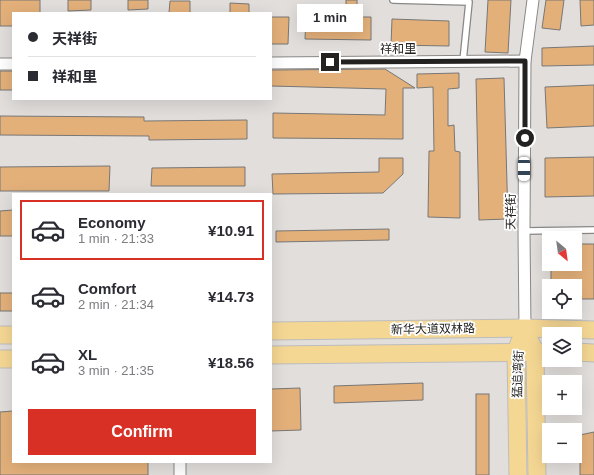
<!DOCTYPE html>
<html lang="en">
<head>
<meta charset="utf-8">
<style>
  body { margin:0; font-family:Helvetica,"Noto Sans SC",sans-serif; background:#f7f7f7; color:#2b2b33; height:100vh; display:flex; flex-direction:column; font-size:15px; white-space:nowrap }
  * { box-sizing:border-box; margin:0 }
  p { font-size:13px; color:#7c7c81 }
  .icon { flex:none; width:22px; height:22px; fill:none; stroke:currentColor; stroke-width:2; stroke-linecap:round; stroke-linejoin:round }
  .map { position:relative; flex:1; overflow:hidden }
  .panel { position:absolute; left:12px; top:193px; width:260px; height:270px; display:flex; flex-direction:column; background:#fff; border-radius:0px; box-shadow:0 4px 16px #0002 }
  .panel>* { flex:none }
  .top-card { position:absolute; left:12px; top:12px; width:260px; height:88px; border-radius:0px; box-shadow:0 4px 16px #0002; display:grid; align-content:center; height:88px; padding:0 16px; background:#fff }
  .needle { width:26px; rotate:151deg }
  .fabs { position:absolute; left:542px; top:231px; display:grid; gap:8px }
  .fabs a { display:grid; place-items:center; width:40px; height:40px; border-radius:0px; background:#fff; box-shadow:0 4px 16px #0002; font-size:20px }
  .end { position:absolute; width:18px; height:18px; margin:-9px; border:5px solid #232221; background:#fff; box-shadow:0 0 0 2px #fff }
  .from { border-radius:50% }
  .bubble { position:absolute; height:28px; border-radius:0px; background:#fff; box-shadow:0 4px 16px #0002; font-size:13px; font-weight:700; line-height:28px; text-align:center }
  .car { position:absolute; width:12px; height:24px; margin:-12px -6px; border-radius:5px; box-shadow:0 0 3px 1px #0007; background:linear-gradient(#fff 24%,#345 0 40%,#fff 0 76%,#345 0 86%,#fff 0) }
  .top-card b { display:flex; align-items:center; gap:14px; height:38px; font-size:15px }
  .top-card b+b { border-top:1px solid #e1e1e2 }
  .top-card i { width:10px; height:10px; background:#2b2b33 }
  ul { padding:7px 0 0; list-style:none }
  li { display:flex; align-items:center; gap:12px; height:60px; margin:0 8px 6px; padding:0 8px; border:2px solid transparent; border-radius:0px }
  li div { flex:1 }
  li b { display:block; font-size:15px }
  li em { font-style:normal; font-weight:700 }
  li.selected { border-color:#d93025 }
  li>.icon { width:36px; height:36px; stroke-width:1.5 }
  .primary-button { display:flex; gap:8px; margin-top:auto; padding:8px 16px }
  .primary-button a { flex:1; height:46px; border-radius:0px; background:#d93025; color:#fff; font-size:16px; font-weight:700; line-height:46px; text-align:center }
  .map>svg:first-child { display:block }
  .building { fill:#e3b07a; stroke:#797775 }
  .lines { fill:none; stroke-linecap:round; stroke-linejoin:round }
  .lane-casing { stroke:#8a8886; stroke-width:8 }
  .street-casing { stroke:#8a8886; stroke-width:13 }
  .primary-casing { stroke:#bdbdbc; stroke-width:19 }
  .lane { stroke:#fff; stroke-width:5.5 }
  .street { stroke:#fff; stroke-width:11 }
  .primary { stroke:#f5d794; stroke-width:17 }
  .route { stroke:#232221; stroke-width:5 }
  .labels { text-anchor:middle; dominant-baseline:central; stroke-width:3.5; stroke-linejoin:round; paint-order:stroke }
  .street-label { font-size:12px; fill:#232221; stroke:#fff }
</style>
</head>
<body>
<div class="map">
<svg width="594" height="475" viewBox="0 0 594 475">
  <rect width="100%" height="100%" fill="#e1dedc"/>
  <!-- building -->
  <g class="building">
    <polygon points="0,0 40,0 40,13 13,13 13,26 0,26"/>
    <polygon points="68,0 91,0 91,10 68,11"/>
    <polygon points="128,0 148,0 148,9 128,10"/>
    <polygon points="346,0 357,0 357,17 371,17 371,40 305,39 306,16 346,16"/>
    <polygon points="488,0 511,0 508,53 485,52"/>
    <polygon points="546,0 564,0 560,30 542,28"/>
    <polygon points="580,0 594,0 594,25 581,26"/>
    <polygon points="170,1 190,1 190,13 169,13"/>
    <polygon points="230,3 249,4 249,13 230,13"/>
    <polygon points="271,17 289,17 288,44 271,44"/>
    <polygon points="392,19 449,21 449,46 391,45"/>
    <polygon points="594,46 594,65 542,66 542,48"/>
    <polygon points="385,69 415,88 403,88 403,139 273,138 273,113 385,115 386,89 271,86 271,70"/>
    <rect x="0" y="71" width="13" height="19"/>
    <polygon points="459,73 459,88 448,89 448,126 454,125 455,151 460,152 460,218 428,217 429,151 434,151 433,87 417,88 417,74"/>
    <polygon points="504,78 508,219 479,220 476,79"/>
    <polygon points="594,85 594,126 547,128 545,87"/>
    <polygon points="0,116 144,117 144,121 247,120 247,139 149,140 149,136 0,135"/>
    <polygon points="594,157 594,196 545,197 545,158"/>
    <polygon points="379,158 403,158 403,174 383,193 273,194 272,174 379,172"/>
    <polygon points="110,166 109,191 0,191 0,167"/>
    <polygon points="245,167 245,186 151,186 152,168"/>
    <polygon points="13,210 13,236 0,236 0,211"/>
    <polygon points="389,229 389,240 276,242 276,231"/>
    <polygon points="575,244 594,244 594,299 575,299 575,286 555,286 551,282 551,264 575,264"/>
    <rect x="0" y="293" width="13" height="18"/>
    <polygon points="423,383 423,400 334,403 334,386"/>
    <polygon points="300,388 301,430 271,431 271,389"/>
    <rect x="476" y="394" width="13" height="81"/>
    <polygon points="13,411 13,462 148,462 148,475 0,475 0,412"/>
    <polygon points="594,432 594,475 580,475 580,435"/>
  </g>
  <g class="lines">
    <defs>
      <g id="lane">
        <polyline points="393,0 469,2 463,61"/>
        <polyline points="524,231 594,230"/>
      </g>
      <g id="street">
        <polyline points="271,63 525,61"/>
        <polyline points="0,64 13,64"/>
        <polyline points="525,328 524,231 525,61 533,0"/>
        <polyline points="180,462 180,475"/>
      </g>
      <g id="primary">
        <polyline points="271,331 525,328 594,330"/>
        <polyline points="0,335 13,335"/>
        <polyline points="530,341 535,352 537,475"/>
        <polyline points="575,352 594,353"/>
        <polyline points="271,355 549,352"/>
        <polyline points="0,359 13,359"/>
        <polyline points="518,475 516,352 520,341"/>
      </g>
    </defs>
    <!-- lane casing -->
    <use href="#lane" class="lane-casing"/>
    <!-- street casing -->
    <use href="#street" class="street-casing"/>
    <!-- primary casing -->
    <use href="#primary" class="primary-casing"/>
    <!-- lane -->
    <use href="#lane" class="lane"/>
    <!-- street -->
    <use href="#street" class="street"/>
    <!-- primary -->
    <use href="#primary" class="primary"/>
  </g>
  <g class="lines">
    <!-- route -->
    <polyline class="route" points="330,62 525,61 525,138"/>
  </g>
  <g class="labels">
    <!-- street labels -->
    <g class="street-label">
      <text x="398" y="49">祥和里</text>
      <text transform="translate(511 212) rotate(-90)">天祥街</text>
      <text transform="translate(433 329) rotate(-1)">新华大道双林路</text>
      <text transform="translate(518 374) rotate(-88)">猛追湾街</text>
    </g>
  </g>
</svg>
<div class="fabs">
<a><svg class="needle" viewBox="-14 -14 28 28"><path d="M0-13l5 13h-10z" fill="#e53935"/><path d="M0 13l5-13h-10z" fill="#7c7c81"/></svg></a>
<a><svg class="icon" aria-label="locate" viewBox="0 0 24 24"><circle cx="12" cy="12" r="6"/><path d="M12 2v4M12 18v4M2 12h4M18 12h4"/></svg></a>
<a><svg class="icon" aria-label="layers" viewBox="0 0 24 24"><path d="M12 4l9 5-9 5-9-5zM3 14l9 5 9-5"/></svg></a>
<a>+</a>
<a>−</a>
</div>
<i class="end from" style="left:525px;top:138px"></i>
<i class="end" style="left:330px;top:62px"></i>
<div class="bubble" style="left:297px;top:4px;width:66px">1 min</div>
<i class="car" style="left:524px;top:169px;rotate:180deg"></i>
<div class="top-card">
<b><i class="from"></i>天祥街</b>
<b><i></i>祥和里</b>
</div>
<section class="panel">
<ul>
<li class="selected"><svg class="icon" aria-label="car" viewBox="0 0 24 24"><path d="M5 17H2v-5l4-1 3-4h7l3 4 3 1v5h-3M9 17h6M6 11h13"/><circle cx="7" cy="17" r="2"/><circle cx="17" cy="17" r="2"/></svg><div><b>Economy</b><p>1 min · 21:33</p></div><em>¥10.91</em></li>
<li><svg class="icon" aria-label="car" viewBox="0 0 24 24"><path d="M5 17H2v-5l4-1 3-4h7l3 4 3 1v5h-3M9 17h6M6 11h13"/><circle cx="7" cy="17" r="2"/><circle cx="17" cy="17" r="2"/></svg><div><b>Comfort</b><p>2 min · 21:34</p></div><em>¥14.73</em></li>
<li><svg class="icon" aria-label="car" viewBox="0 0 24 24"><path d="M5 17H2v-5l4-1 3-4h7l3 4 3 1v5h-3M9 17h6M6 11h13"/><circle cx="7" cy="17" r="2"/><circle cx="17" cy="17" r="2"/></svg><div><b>XL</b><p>3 min · 21:35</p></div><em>¥18.56</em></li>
</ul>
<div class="primary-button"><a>Confirm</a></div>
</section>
</div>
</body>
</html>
